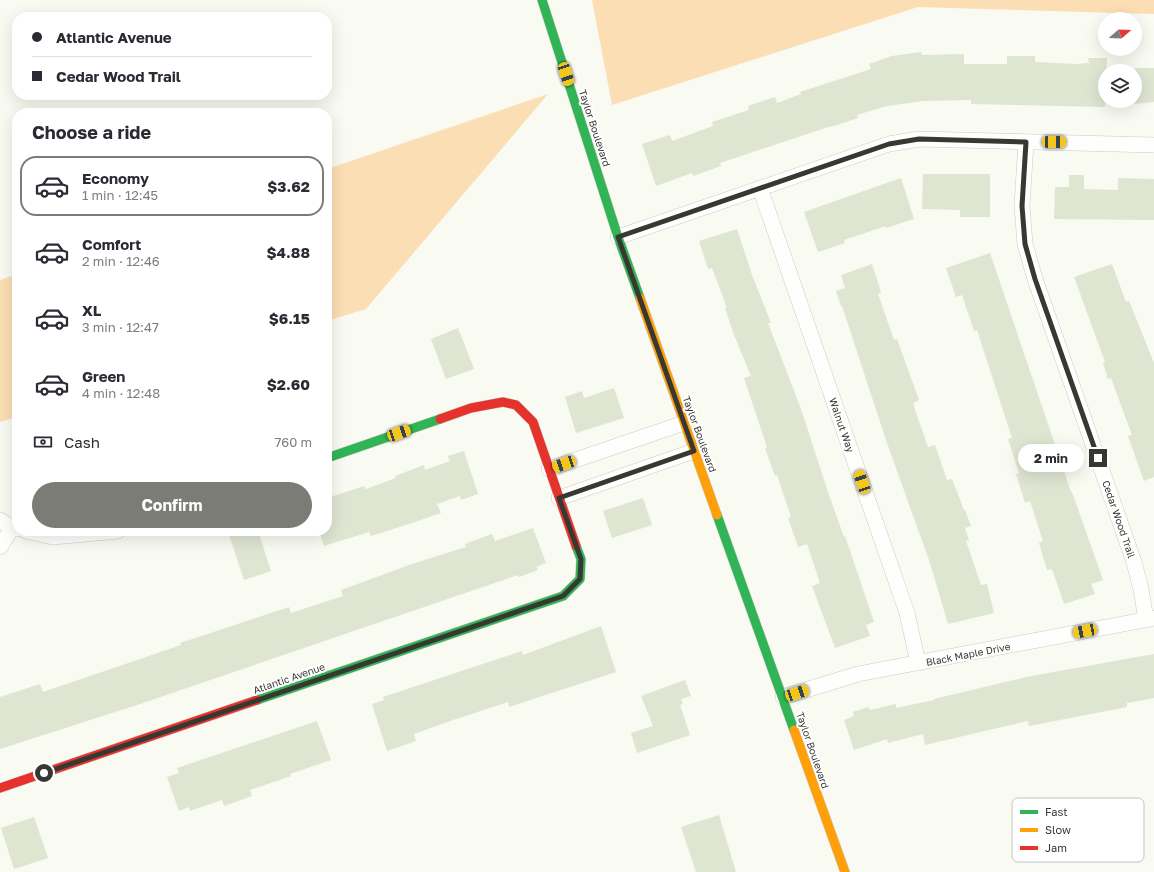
<!DOCTYPE html>
<html lang="en">
<head>
<meta charset="utf-8">
<style>
  body { margin:0; font-family:"Golos Text",sans-serif; background:#f2f2f3; color:#2b2b33; height:100vh; display:flex; flex-direction:column; font-size:15px; white-space:nowrap }
  * { box-sizing:border-box; margin:0 }
  p { font-size:13px; color:#7c7c81 }
  .icon { flex:none; width:22px; height:22px; fill:none; stroke:currentColor; stroke-width:2; stroke-linecap:round; stroke-linejoin:round }
  .map { position:relative; flex:1; overflow:hidden }
  .details { position:absolute; left:12px; top:108px; width:320px; height:428px; display:flex; flex-direction:column; background:#fff; border-radius:16px; box-shadow:0 4px 16px #0002 }
  .details>* { flex:none }
  .top-card { position:absolute; left:12px; top:12px; width:320px; height:88px; border-radius:16px; box-shadow:0 4px 16px #0002; display:grid; align-content:center; height:88px; padding:0 20px; background:#fff }
  .needle { width:26px; rotate:71deg }
  .fabs { position:absolute; left:1098px; top:12px; display:grid; gap:8px }
  .fabs a { display:grid; place-items:center; width:44px; height:44px; border-radius:50%; background:#fff; box-shadow:0 4px 16px #0002; font-size:20px }
  .end { position:absolute; width:18px; height:18px; margin:-9px; border:5px solid #383833; background:#fff; box-shadow:0 0 0 2px #fff }
  .from { border-radius:50% }
  .bubble { position:absolute; height:28px; border-radius:14px; background:#fff; box-shadow:0 4px 16px #0002; font-size:13px; font-weight:700; line-height:28px; text-align:center }
  .car { position:absolute; width:12px; height:24px; margin:-12px -6px; border-radius:5px; box-shadow:0 0 3px 1px #0007; background:linear-gradient(#f5c518 24%,#345 0 40%,#f5c518 0 76%,#345 0 86%,#f5c518 0) }
  .top-card b { display:flex; align-items:center; gap:14px; height:38px; font-size:15px }
  .top-card b+b { border-top:1px solid #e1e1e2 }
  .top-card i { width:10px; height:10px; background:#2b2b33 }
  ul { padding:0; list-style:none }
  li { display:flex; align-items:center; gap:12px; height:60px; margin:0 8px 6px; padding:0 12px; border:2px solid transparent; border-radius:16px }
  li div { flex:1 }
  li b { display:block; font-size:15px }
  li em { font-style:normal; font-weight:700 }
  li.current { border-color:#7c7c76 }
  li>.icon { width:36px; height:36px; stroke-width:1.5 }
  h2 { padding:0 20px; font-size:18px; line-height:48px }
  .pay { display:flex; align-items:center; gap:10px; height:44px; padding:0 20px; font-size:15px }
  .pay p { margin-inline-start:auto }
  .button { display:flex; gap:8px; margin-top:auto; padding:8px 20px }
  .button a { flex:1; height:46px; border-radius:24px; background:#7c7c76; color:#fff; font-size:16px; font-weight:700; line-height:46px; text-align:center }
  .map>svg:first-child { display:block }
  .green { fill:#fcdeb4 }
  .building { fill:#dee5d1 }
  .lines { fill:none; stroke-linecap:round; stroke-linejoin:round }
  .street-casing { stroke:#cbccc6; stroke-width:16 }
  .fast-casing { stroke:#cbccc6; stroke-width:10 }
  .slow-casing { stroke:#cbccc6; stroke-width:10 }
  .jam-casing { stroke:#cbccc6; stroke-width:10 }
  .street { stroke:#fefefd; stroke-width:15 }
  .fast { stroke:#30b455; stroke-width:9 }
  .slow { stroke:#ff9f0a; stroke-width:9 }
  .jam { stroke:#e5322d; stroke-width:9 }
  .route { stroke:#383833; stroke-width:5 }
  .labels { text-anchor:middle; dominant-baseline:central; stroke-width:4; stroke-linejoin:round; paint-order:stroke }
  .street-label { font-size:10px; fill:#383833; stroke:#fff }
  .key { fill:#fff; stroke:#c3c3c2; stroke-width:1 }
  .key-label { font-size:11px; fill:#383833 }
</style>
</head>
<body>
<div class="map">
<svg width="1154" height="872" viewBox="0 0 1154 872">
  <rect width="100%" height="100%" fill="#f9faf2"/>
  <!-- green -->
  <g class="green">
    <polygon points="592,0 1154,0 1154,14 918,7 612,105"/>
    <polygon points="548,94 366,309 327,321 327,169"/>
    <polygon points="17,274 17,417 0,422 0,280"/>
  </g>
  <!-- building -->
  <g class="building">
    <polygon points="921,52 922,55 964,54 964,64 1007,64 1007,56 1035,56 1035,62 1077,64 1089,63 1088,58 1107,58 1105,107 971,104 971,100 923,101 887,106 857,115 858,118 831,127 831,126 720,163 721,166 693,176 692,173 656,186 642,144 670,135 672,141 713,126 712,122 749,110 748,106 775,97 777,103 801,94 800,92 871,69 869,64 892,56"/>
    <polygon points="1135,68 1154,68 1154,102 1135,104"/>
    <polygon points="923,174 990,174 990,217 960,217 960,210 922,209"/>
    <polygon points="1069,175 1084,175 1084,189 1118,190 1118,178 1154,179 1154,220 1054,219 1055,187 1069,187"/>
    <polygon points="901,178 914,219 886,228 886,226 844,240 845,243 818,252 804,212"/>
    <polygon points="737,229 752,275 771,323 768,323 801,409 829,495 844,537 845,536 874,622 866,625 870,636 835,648 812,586 820,583 807,544 798,547 795,538 788,518 791,517 777,475 775,476 765,448 767,447 744,378 751,376 734,335 725,308 727,308 712,268 708,269 699,241"/>
    <polygon points="990,253 1071,492 1072,492 1103,580 1091,584 1095,594 1064,604 1052,569 1047,570 1039,543 1043,541 1030,501 1025,503 1016,474 1019,473 1008,439 1012,438 977,330 974,331 962,295 956,297 946,268"/>
    <polygon points="872,264 881,292 878,294 894,340 897,339 919,400 913,403 915,410 928,447 935,445 947,480 952,479 964,510 965,510 971,526 965,528 969,540 966,541 981,585 987,584 994,613 948,624 930,563 886,440 842,306 841,306 836,291 845,288 841,275"/>
    <polygon points="1112,264 1126,302 1129,301 1154,363 1154,477 1144,481 1128,436 1132,435 1111,378 1108,379 1103,363 1105,362 1074,277"/>
    <polygon points="458,328 474,369 446,379 431,339"/>
    <polygon points="614,388 624,418 576,433 565,397 582,391 584,398"/>
    <polygon points="464,451 478,494 461,500 460,496 437,504 441,513 412,523 371,536 369,532 324,546 319,531 327,531 327,498 364,486 366,489 396,478 395,476 424,465 425,470 450,461 448,456"/>
    <polygon points="643,498 652,525 612,538 603,511"/>
    <polygon points="533,528 546,563 536,567 538,570 519,577 518,575 140,704 0,749 0,697 40,684 43,692 181,645 180,643 289,607 291,613 343,596 341,590 412,564 466,547 465,544 492,534 495,541"/>
    <polygon points="241,531 258,531 271,571 244,580 229,535"/>
    <polygon points="601,626 616,672 509,707 508,702 453,720 414,734 416,741 387,751 372,704 384,700 383,697 522,651 523,655"/>
    <polygon points="1154,654 1154,698 1127,703 1127,707 1029,726 1028,721 925,745 923,734 888,743 887,739 854,750 844,720 854,716 853,712 868,707 870,710 896,704 896,708 934,700 934,699 1026,677"/>
    <polygon points="685,680 691,696 681,699 683,704 680,705 690,735 637,753 631,733 653,726 641,696"/>
    <polygon points="317,721 331,760 290,774 291,776 250,790 252,796 224,806 222,800 190,811 189,807 179,811 167,777 179,773 177,768"/>
    <polygon points="719,815 736,872 696,872 681,827"/>
    <polygon points="34,817 48,858 14,869 1,828"/>
  </g>
  <g class="lines">
    <defs>
      <g id="street">
        <polyline points="1026,142 1022,206 1025,244 1035,279 1134,562 1141,589 1146,620"/>
        <polyline points="760,188 907,613 918,663"/>
        <polyline points="618,237 889,144 919,139 1154,145"/>
        <polyline points="549,469 684,423"/>
        <polyline points="559,498 694,451"/>
        <polyline points="0,520 12,528 17,529"/>
        <polyline points="26,531 53,537 118,531"/>
        <polyline points="0,547 12,528"/>
        <polyline points="783,697 858,674 1154,618"/>
      </g>
      <g id="fast">
        <polyline points="542,0 618,237 640,298"/>
        <polyline points="327,458 440,419"/>
        <polyline points="717,515 794,730"/>
        <polyline points="257,700 563,596 580,579 581,559 576,546"/>
      </g>
      <g id="slow">
        <polyline points="640,298 717,515"/>
        <polyline points="794,730 845,872"/>
      </g>
      <g id="jam">
        <polyline points="440,419 471,408 503,402 516,405 533,422 576,546"/>
        <polyline points="0,788 257,700"/>
      </g>
    </defs>
    <!-- street casing -->
    <use href="#street" class="street-casing"/>
    <!-- fast casing -->
    <use href="#fast" class="fast-casing"/>
    <!-- slow casing -->
    <use href="#slow" class="slow-casing"/>
    <!-- jam casing -->
    <use href="#jam" class="jam-casing"/>
    <!-- street -->
    <use href="#street" class="street"/>
    <!-- fast -->
    <use href="#fast" class="fast"/>
    <!-- slow -->
    <use href="#slow" class="slow"/>
    <!-- jam -->
    <use href="#jam" class="jam"/>
  </g>
  <g class="lines">
    <!-- route -->
    <polyline class="route" points="44,773 563,596 580,579 581,559 559,498 694,451 618,237 889,144 919,139 1026,142 1022,206 1025,244 1035,279 1098,458"/>
  </g>
  <g class="labels">
    <!-- street labels -->
    <g class="street-label">
      <text transform="translate(595 128) rotate(72)">Taylor Boulevard</text>
      <text transform="translate(842 425) rotate(71)">Walnut Way</text>
      <text transform="translate(700 434) rotate(70)">Taylor Boulevard</text>
      <text transform="translate(1119 519) rotate(71)">Cedar Wood Trail</text>
      <text transform="translate(968 654) rotate(-11)">Black Maple Drive</text>
      <text transform="translate(289 678) rotate(-19)">Atlantic Avenue</text>
      <text transform="translate(813 750) rotate(71)">Taylor Boulevard</text>
    </g>
  </g>
  <!-- legend -->
  <rect x="1012" y="798" width="132" height="64" rx="6" class="key"/>
  <rect x="1020" y="810" width="18" height="4" fill="#30b455"/>
  <rect x="1020" y="828" width="18" height="4" fill="#ff9f0a"/>
  <rect x="1020" y="846" width="18" height="4" fill="#e5322d"/>
  <g class="key-label">
    <text x="1045" y="816">Fast</text>
    <text x="1045" y="834">Slow</text>
    <text x="1045" y="852">Jam</text>
  </g>
</svg>
<div class="fabs">
<a><svg class="needle" viewBox="-14 -14 28 28"><path d="M0-13l5 13h-10z" fill="#e53935"/><path d="M0 13l5-13h-10z" fill="#7c7c81"/></svg></a>
<a><svg class="icon" aria-label="layers" viewBox="0 0 24 24"><path d="M12 4l9 5-9 5-9-5zM3 14l9 5 9-5"/></svg></a>
</div>
<i class="end from" style="left:44px;top:773px"></i>
<i class="end" style="left:1098px;top:458px"></i>
<div class="bubble" style="left:1018px;top:444px;width:66px">2 min</div>
<i class="car" style="left:566px;top:74px;rotate:162deg"></i>
<i class="car" style="left:1054px;top:142px;rotate:91deg"></i>
<i class="car" style="left:399px;top:433px;rotate:71deg"></i>
<i class="car" style="left:564px;top:464px;rotate:251deg"></i>
<i class="car" style="left:862px;top:482px;rotate:341deg"></i>
<i class="car" style="left:1085px;top:631px;rotate:259deg"></i>
<i class="car" style="left:797px;top:693px;rotate:72deg"></i>
<div class="top-card">
<b><i class="from"></i>Atlantic Avenue</b>
<b><i></i>Cedar Wood Trail</b>
</div>
<section class="details">
<h2>Choose a ride</h2>
<ul>
<li class="current"><svg class="icon" aria-label="car" viewBox="0 0 24 24"><path d="M5 17H2v-5l4-1 3-4h7l3 4 3 1v5h-3M9 17h6M6 11h13"/><circle cx="7" cy="17" r="2"/><circle cx="17" cy="17" r="2"/></svg><div><b>Economy</b><p>1 min · 12:45</p></div><em>$3.62</em></li>
<li><svg class="icon" aria-label="car" viewBox="0 0 24 24"><path d="M5 17H2v-5l4-1 3-4h7l3 4 3 1v5h-3M9 17h6M6 11h13"/><circle cx="7" cy="17" r="2"/><circle cx="17" cy="17" r="2"/></svg><div><b>Comfort</b><p>2 min · 12:46</p></div><em>$4.88</em></li>
<li><svg class="icon" aria-label="car" viewBox="0 0 24 24"><path d="M5 17H2v-5l4-1 3-4h7l3 4 3 1v5h-3M9 17h6M6 11h13"/><circle cx="7" cy="17" r="2"/><circle cx="17" cy="17" r="2"/></svg><div><b>XL</b><p>3 min · 12:47</p></div><em>$6.15</em></li>
<li><svg class="icon" aria-label="car" viewBox="0 0 24 24"><path d="M5 17H2v-5l4-1 3-4h7l3 4 3 1v5h-3M9 17h6M6 11h13"/><circle cx="7" cy="17" r="2"/><circle cx="17" cy="17" r="2"/></svg><div><b>Green</b><p>4 min · 12:48</p></div><em>$2.60</em></li>
</ul>
<div class="pay"><svg class="icon" aria-label="cash" viewBox="0 0 24 24"><path d="M3 7h18v10H3z"/><circle cx="12" cy="12" r="2"/></svg>Cash<p>760 m</p></div>
<div class="button"><a>Confirm</a></div>
</section>
</div>
</body>
</html>
